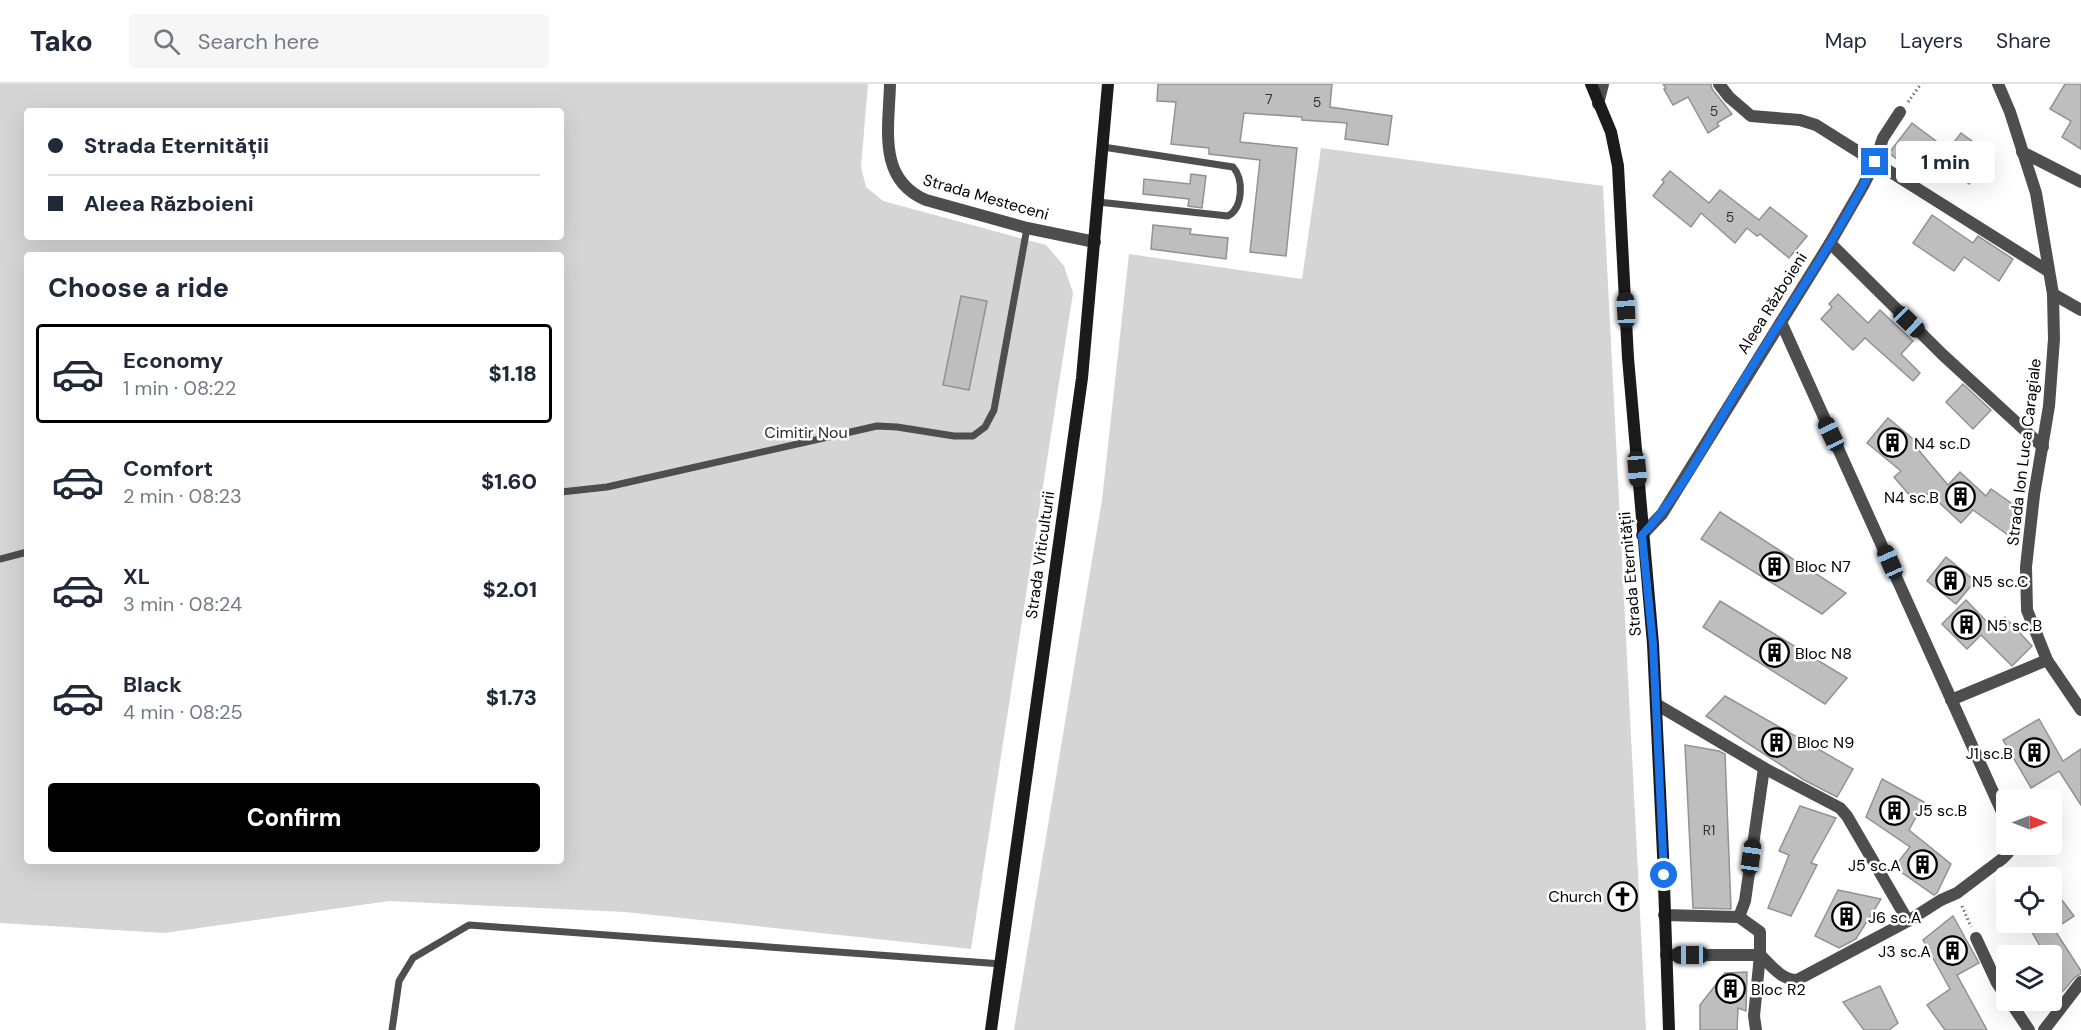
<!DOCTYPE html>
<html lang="en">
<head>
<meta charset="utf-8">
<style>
  body { margin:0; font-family:"DM Sans",sans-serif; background:#f6f6f7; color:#1f2937; height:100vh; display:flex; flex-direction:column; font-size:22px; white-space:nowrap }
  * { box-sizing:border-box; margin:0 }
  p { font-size:20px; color:#747a83 }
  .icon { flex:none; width:33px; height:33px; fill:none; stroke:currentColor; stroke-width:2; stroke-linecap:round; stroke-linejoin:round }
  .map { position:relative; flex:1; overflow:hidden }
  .panel { position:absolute; left:24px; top:168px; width:540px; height:612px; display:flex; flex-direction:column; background:#fff; border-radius:6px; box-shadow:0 6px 24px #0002 }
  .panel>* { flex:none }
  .hud { position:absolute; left:24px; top:24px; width:540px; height:132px; border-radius:6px; box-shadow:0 6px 24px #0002; display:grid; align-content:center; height:132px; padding:0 24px; background:#fff }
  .needle { width:39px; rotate:90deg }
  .fabs { position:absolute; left:1996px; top:705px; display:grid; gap:12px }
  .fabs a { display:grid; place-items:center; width:66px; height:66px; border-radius:6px; background:#fff; box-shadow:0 6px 24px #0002; font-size:30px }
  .end { position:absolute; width:27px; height:27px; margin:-14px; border:8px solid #1a73e8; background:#fff; box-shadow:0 0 0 3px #fff }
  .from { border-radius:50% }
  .bubble { position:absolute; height:42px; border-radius:6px; background:#fff; box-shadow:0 6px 24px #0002; font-size:20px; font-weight:800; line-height:42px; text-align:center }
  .car { position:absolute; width:18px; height:36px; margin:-18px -9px; border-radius:8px; box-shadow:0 0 4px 2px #0007; background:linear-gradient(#222 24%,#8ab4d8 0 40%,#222 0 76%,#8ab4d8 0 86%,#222 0) }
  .hud b { display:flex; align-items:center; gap:21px; height:57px; font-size:22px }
  .hud b+b { border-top:2px solid #e0e1e3 }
  .hud i { width:15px; height:15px; background:#1f2937 }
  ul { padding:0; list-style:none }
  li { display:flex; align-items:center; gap:18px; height:99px; margin:0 12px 9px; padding:0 12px; border:3px solid transparent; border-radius:6px }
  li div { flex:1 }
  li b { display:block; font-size:22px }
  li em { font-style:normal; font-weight:800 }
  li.on { border-color:#000 }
  li>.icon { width:54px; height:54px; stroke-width:1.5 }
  h2 { padding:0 24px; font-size:27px; line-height:72px }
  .primary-button { display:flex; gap:12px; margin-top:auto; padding:12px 24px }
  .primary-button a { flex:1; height:69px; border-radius:6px; background:#000; color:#fff; font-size:24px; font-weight:800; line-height:69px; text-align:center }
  header { display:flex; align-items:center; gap:36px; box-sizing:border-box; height:84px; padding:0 30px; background:#fff; border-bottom:2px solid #e0e1e3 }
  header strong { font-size:28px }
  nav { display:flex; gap:33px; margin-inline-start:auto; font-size:21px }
  .search { width:420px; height:54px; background:#f6f6f7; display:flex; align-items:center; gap:15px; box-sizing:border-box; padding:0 21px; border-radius:6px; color:#747a83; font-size:22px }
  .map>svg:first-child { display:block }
  .green { fill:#d5d5d5; fill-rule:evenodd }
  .building { fill:#bebebe; stroke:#929292; stroke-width:1.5 }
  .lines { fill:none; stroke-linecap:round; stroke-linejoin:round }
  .path { stroke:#707070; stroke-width:3; stroke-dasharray:1.5 3; stroke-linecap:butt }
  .lane { stroke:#4e4e4e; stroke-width:7 }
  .street { stroke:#4e4e4e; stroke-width:12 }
  .secondary { stroke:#1b1b1b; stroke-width:12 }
  .route { stroke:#1a73e8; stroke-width:8 }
  .labels { text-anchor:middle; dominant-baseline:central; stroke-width:5; stroke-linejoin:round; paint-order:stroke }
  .number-label { font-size:14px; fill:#303030 }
  .street-label { font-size:16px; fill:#000; stroke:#fff }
  .park-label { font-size:16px; fill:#2c2c2c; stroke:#fff }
  .poi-label { font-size:16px; fill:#000; stroke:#fff; text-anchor:start }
</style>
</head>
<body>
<header>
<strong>Tako</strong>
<div class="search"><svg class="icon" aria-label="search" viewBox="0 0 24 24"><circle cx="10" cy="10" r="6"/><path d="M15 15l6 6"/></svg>Search here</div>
<nav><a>Map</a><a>Layers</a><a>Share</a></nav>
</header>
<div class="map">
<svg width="2081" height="946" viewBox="0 0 2081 946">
  <rect width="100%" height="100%" fill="#fff"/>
  <!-- green -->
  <g class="green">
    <path d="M0 0H868L861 83 866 103 883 117 1046 161 1064 182 1073 209 971 865 625 828 389 817 164 849 0 839ZM27 27H561V153H27ZM27 171H561V777H27Z"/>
    <polygon points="1321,64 1603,102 1646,946 1014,946 1102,416 1129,170 1302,195"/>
  </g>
  <!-- building -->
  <g class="building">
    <polygon points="1158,0 1332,0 1330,23 1392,32 1388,61 1345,55 1347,39 1302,36 1302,33 1244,29 1240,58 1297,64 1286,172 1250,168 1260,76 1209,70 1209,64 1171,60 1176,18 1157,17"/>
    <polygon points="1663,0 1711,0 1712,5 1732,30 1717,39 1719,42 1708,49 1688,13 1673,21 1664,5 1666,4"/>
    <polygon points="2065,0 2081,0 2081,65 2062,53 2071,37 2050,25"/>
    <polygon points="1912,39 1948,66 1961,49 1991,71 1969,100 1940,77 1925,96 1889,69"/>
    <polygon points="1670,87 1709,119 1720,106 1759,136 1770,123 1807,152 1789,174 1760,150 1757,152 1747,144 1735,159 1701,129 1691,143 1653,112 1664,98 1662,96"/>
    <polygon points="1191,90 1206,92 1202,124 1188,122 1189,115 1143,110 1144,95 1190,100"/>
    <polygon points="1932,131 1973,159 1978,152 2013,175 1999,197 1964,173 1954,187 1913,159"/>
    <polygon points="1153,141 1191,145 1190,150 1228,154 1226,175 1151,165"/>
    <polygon points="1838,210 1868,239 1880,226 1913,257 1901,270 1920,289 1913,297 1865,254 1853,266 1821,235 1832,223 1829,220"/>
    <polygon points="961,212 987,217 969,306 943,301"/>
    <polygon points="1963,300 1991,326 1973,345 1946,318"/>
    <polygon points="1888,334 1919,360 1916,363 1948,401 1960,388 1986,412 1991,405 2024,428 2008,451 1973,426 1961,439 1929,409 1916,419 1894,393 1901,387 1867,359"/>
    <polygon points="1720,428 1846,509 1822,530 1701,455"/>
    <polygon points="1946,473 1975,497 1956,520 1927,497"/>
    <polygon points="1966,516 1993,544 2005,533 2032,562 2012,582 1981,551 1967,565 1942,540"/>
    <polygon points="1720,517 1847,594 1825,620 1703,543"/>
    <polygon points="1725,612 1853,685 1837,713 1804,696 1706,632"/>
    <polygon points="2039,635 2063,677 2081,665 2081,721 2059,687 2031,704 2003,656"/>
    <polygon points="1685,661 1719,667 1725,670 1731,825 1693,824"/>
    <polygon points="1882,695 1924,718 1909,746 1951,780 1937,809 1934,811 1894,783 1910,763 1866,733"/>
    <polygon points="1800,722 1836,734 1811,779 1817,781 1791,832 1768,824 1789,771 1779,767"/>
    <polygon points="2052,803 2074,832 2054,845 2081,887 2081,890 2075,893 2065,905 2052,917 2052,872 2027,872 2040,862 2026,838 2049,838 2052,843"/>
    <polygon points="1838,806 1881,815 1856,855 1839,864 1815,852"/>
    <polygon points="1953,832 1979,879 1957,891 1987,946 1945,946 1927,921 1950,905 1923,856"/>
    <polygon points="1747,888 1746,927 1738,924 1737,946 1700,946 1700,921 1725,889"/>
    <polygon points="1880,902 1898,939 1889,946 1864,946 1843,918"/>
  </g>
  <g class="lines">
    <!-- path -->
    <g class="path">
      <polyline points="1908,18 1921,0"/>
      <polyline points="1962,822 1971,843"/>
    </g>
    <!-- lane -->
    <g class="lane">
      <path d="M1098 118 1228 132C1243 124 1244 95 1233 83L1103 63"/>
      <polyline points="561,408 607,403 877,342 897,343 954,352 973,352 985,343 994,326 1027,144"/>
      <polyline points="0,475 27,468"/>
      <polyline points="392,946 399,897 413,874 469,841 1002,880"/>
    </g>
    <!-- street -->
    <g class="street">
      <path d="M890 0C889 44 877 95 926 116L1027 144 1095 158"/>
      <polyline points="1719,0 1729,13 1751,32 1800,36 1816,41 2048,187"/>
      <polyline points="1998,0 2010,28 2036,109 2053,210 2054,255 2049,322 2034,411 2026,483 2027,526 2047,576 2081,626"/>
      <polyline points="1598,20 1603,0"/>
      <polyline points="2022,68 2081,98"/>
      <polyline points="1830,159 1943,271 2043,363"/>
      <polyline points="2053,210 2081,226"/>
      <polyline points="1781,238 2007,739"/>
      <polyline points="1642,451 1662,430 1830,159 1863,102 1875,78 1883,54 1900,28"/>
      <polyline points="1951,616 2047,576"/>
      <polyline points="1656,620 1764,684 1840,724 1847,732 1908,837"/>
      <polyline points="1664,831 1739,833 1745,817 1764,684"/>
      <path d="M1739 833 1760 848V871C1771 881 1781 896 1797 896L1908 837 1941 816 1957 809 2002 775 2008 769 2010 760"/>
      <polyline points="1976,854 1997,899 2007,914"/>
      <polyline points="1666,871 1760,871 1754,932 1756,946"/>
      <polyline points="2009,916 2029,946"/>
      <polyline points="2044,946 2081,898"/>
    </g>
    <!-- secondary -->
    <g class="secondary">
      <polyline points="1591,0 1611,48 1618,82 1628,274 1653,560 1663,771 1669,946"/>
      <polyline points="991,946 1082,294 1108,0"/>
    </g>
  </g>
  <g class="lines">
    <!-- route -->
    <path class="route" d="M1664 791 1653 560 1642 451C1685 406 1712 346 1745 294 1789 222 1838 153 1875 78"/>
  </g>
  <!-- icons -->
  <defs>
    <symbol id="building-ring" viewBox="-11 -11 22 22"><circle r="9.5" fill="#fff" stroke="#000" stroke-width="1.5"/><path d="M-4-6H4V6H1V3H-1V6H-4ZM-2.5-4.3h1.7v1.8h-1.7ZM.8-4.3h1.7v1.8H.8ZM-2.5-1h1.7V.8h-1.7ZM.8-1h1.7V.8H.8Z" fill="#000"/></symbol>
    <symbol id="church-ring" viewBox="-11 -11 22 22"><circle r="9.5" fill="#fff" stroke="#000" stroke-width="1.5"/><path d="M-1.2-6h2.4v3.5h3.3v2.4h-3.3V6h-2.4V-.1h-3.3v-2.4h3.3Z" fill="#000"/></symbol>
  </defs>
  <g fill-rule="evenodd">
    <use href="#building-ring" x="1876" y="342" width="33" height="33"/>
    <use href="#building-ring" x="1944" y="396" width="33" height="33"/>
    <use href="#building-ring" x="1758" y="466" width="33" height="33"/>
    <use href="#building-ring" x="1934" y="480" width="33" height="33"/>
    <use href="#building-ring" x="1950" y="524" width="33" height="33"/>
    <use href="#building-ring" x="1758" y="552" width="33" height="33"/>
    <use href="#building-ring" x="1760" y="642" width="33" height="33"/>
    <use href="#building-ring" x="2018" y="652" width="33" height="33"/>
    <use href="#building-ring" x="1878" y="710" width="33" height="33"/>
    <use href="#building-ring" x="1906" y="764" width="33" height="33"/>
    <use href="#church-ring" x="1606" y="796" width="33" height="33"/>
    <use href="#building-ring" x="1830" y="816" width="33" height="33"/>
    <use href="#building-ring" x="1936" y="850" width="33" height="33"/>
    <use href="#building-ring" x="1714" y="888" width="33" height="33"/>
  </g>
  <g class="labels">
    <!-- number labels -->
    <g class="number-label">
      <text x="1269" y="15">7</text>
      <text x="1317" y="18">5</text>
      <text x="1714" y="27">5</text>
      <text x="1730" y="133">5</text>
      <text x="1709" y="746">R1</text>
    </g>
    <!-- street labels -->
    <g class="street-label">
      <text transform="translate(986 113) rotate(16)">Strada Mesteceni</text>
      <text transform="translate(1772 219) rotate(-58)">Aleea Războieni</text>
      <text transform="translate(2024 368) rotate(-83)">Strada Ion Luca Caragiale</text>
      <text transform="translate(1040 471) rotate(-82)">Strada Viticulturii</text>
      <text transform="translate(1630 490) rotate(-95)">Strada Eternității</text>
    </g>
    <!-- park labels -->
    <g class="park-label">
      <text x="806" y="348">Cimitir Nou</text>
    </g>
    <!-- poi labels -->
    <g class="poi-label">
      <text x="1914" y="359">N4 sc.D</text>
      <text x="1939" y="413" text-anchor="end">N4 sc.B</text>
      <text x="1795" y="482">Bloc N7</text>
      <text x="1972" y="497">N5 sc.C</text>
      <text x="1987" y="541">N5 sc.B</text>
      <text x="1795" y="569">Bloc N8</text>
      <text x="1797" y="658">Bloc N9</text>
      <text x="2013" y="669" text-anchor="end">J1 sc.B</text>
      <text x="1915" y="726">J5 sc.B</text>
      <text x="1901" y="781" text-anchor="end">J5 sc.A</text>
      <text x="1602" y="812" text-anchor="end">Church</text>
      <text x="1868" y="833">J6 sc.A</text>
      <text x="1931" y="867" text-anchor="end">J3 sc.A</text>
      <text x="1751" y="905">Bloc R2</text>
    </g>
  </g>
</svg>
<div class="fabs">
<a><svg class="needle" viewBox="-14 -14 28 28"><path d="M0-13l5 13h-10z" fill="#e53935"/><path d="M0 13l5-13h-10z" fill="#747a83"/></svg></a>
<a><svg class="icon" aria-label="locate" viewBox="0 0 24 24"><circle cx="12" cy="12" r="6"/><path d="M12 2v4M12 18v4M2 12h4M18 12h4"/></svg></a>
<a><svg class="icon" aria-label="layers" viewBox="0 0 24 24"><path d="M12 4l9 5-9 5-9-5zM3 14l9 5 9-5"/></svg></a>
</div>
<i class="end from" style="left:1664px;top:791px"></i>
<i class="end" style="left:1875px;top:78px"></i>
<div class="bubble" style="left:1896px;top:57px;width:99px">1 min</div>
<i class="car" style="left:1626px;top:226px;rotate:357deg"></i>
<i class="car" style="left:1909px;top:238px;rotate:134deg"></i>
<i class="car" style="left:1831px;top:350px;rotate:335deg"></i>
<i class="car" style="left:1637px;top:385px;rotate:175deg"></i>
<i class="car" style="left:1890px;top:478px;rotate:336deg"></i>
<i class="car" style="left:1751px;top:773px;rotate:8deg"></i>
<i class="car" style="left:1690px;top:871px;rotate:270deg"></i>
<div class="hud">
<b><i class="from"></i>Strada Eternității</b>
<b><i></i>Aleea Războieni</b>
</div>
<section class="panel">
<h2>Choose a ride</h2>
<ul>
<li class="on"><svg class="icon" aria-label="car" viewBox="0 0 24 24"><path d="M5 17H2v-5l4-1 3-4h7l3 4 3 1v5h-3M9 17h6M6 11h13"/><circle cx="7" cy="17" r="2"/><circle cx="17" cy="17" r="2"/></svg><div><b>Economy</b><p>1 min · 08:22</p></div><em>$1.18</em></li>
<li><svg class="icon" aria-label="car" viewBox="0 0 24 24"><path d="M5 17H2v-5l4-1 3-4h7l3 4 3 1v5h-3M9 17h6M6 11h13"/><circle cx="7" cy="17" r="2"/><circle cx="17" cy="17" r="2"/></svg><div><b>Comfort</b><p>2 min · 08:23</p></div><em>$1.60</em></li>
<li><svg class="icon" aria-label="car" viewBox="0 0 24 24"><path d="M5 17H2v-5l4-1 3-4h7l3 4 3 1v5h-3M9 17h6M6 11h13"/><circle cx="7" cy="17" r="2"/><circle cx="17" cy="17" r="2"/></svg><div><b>XL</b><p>3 min · 08:24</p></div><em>$2.01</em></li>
<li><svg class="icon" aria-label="car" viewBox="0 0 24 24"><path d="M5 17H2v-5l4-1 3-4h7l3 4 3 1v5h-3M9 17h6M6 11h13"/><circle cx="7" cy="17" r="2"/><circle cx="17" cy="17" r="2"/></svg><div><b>Black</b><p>4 min · 08:25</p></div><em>$1.73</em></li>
</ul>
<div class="primary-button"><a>Confirm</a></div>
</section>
</div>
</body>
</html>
